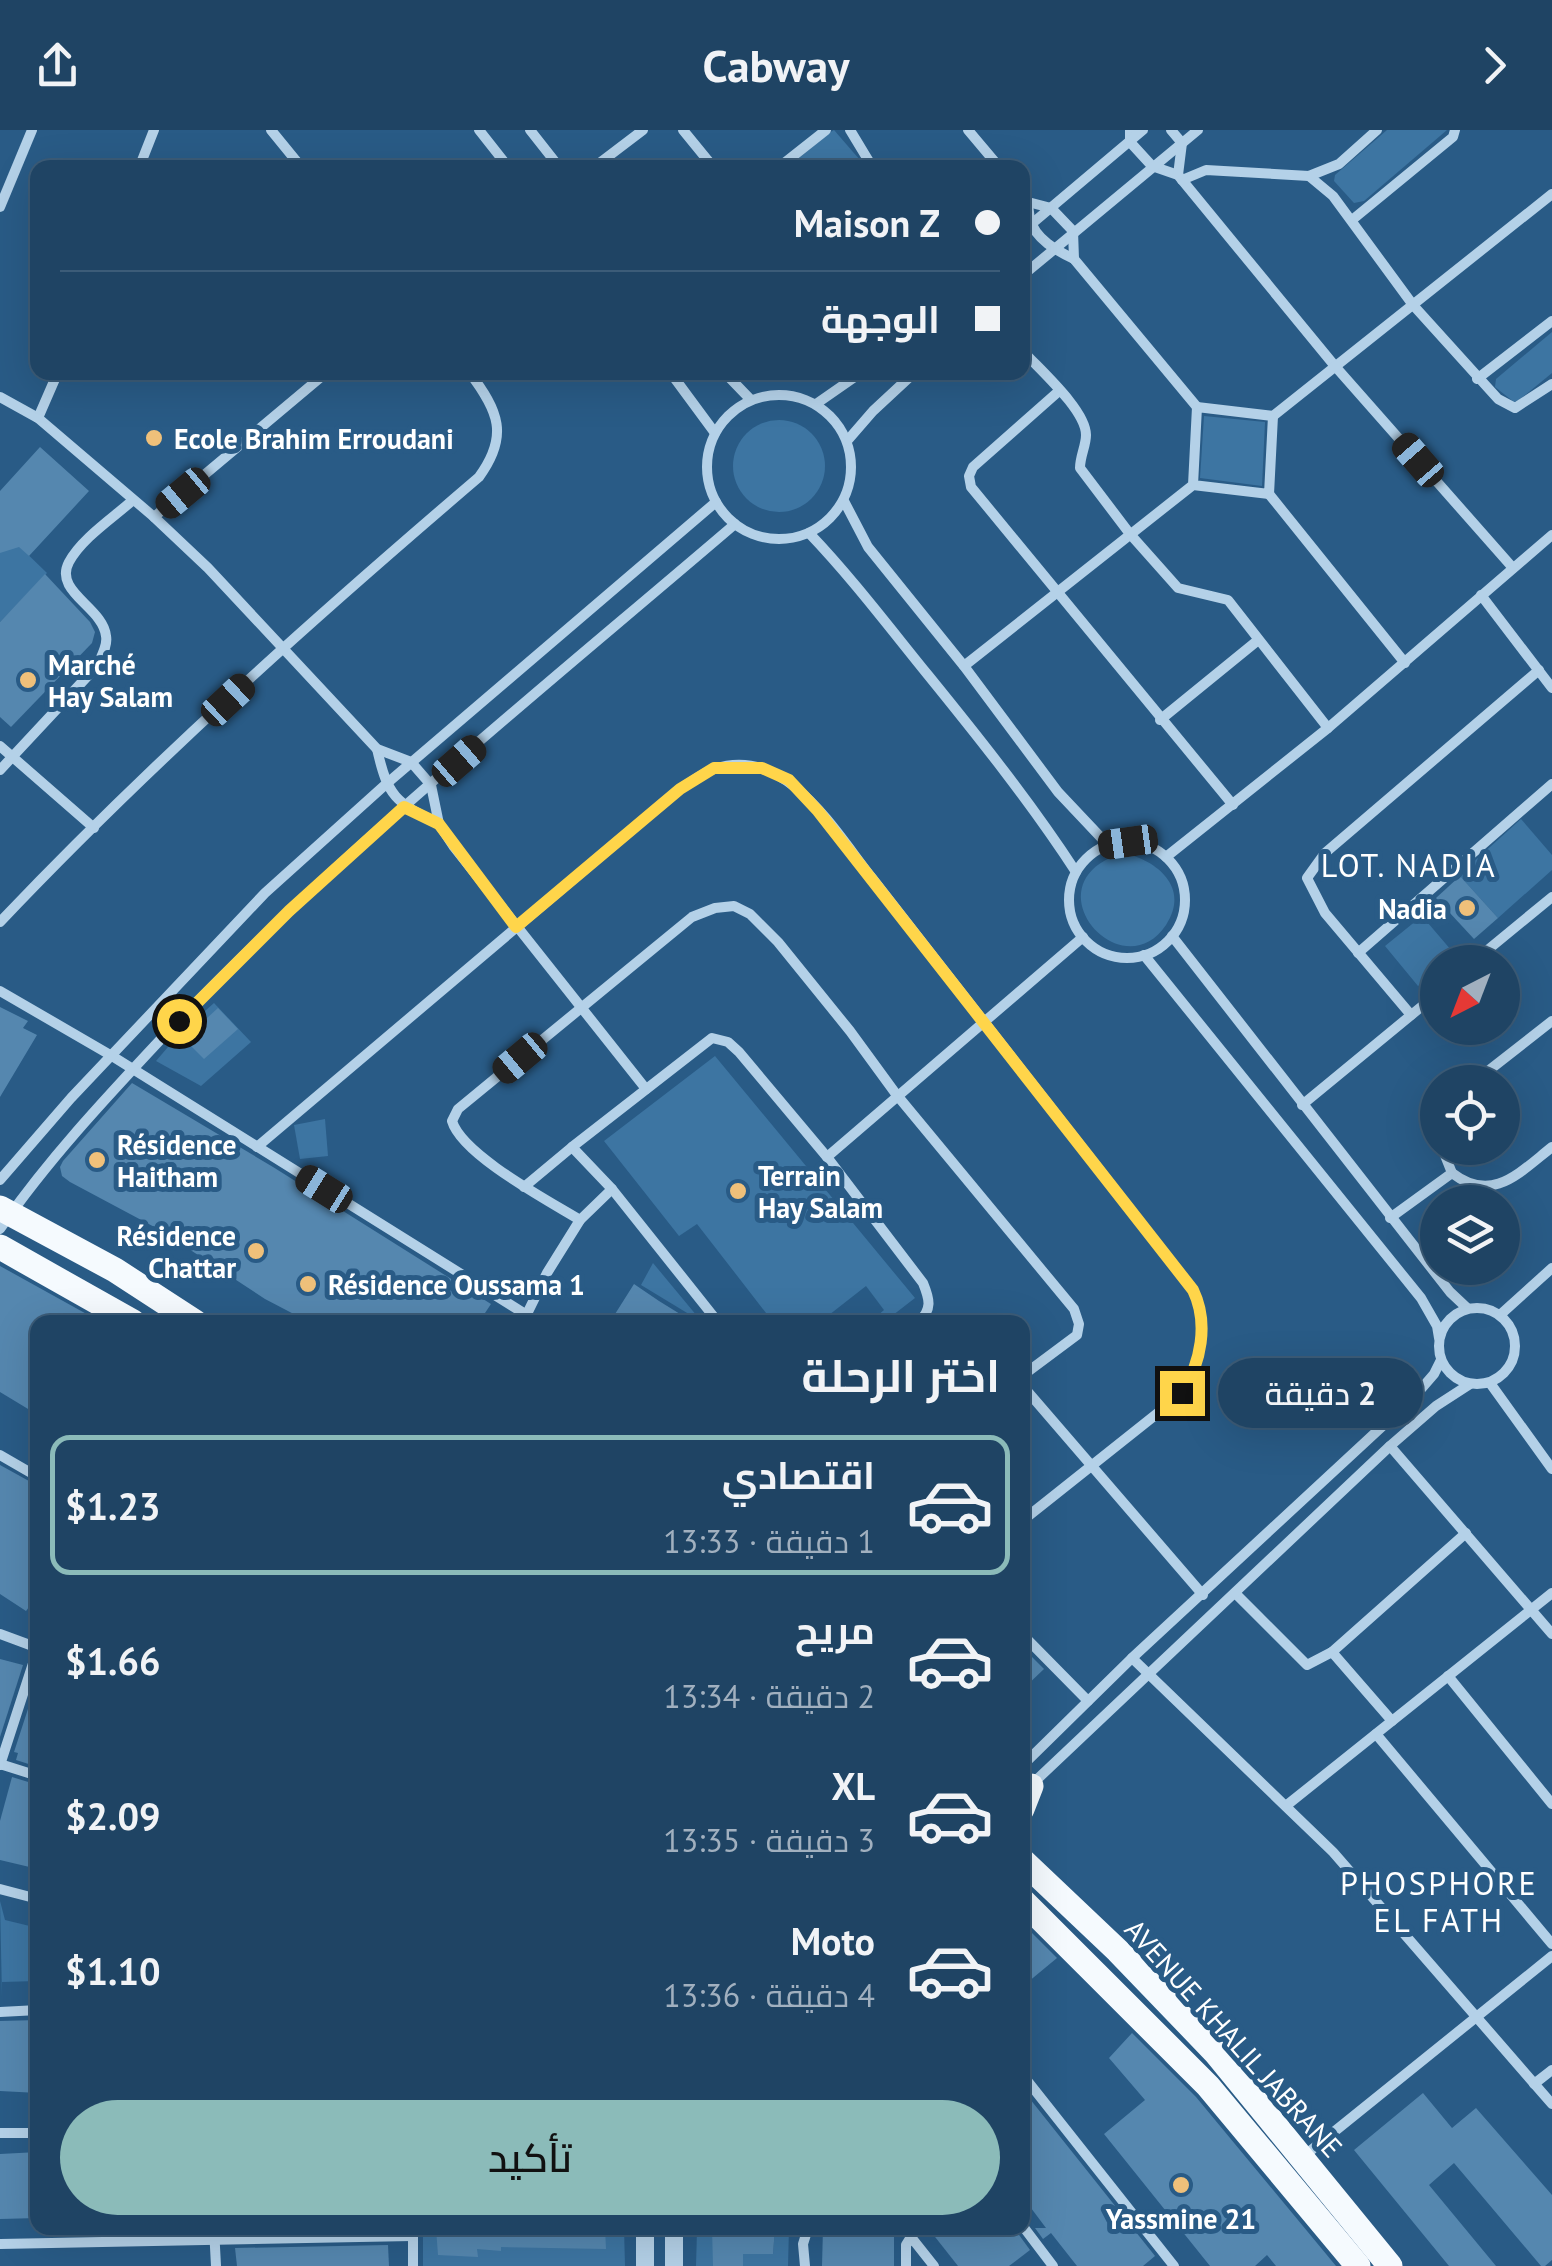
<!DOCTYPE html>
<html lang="ar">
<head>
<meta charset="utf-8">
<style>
  body { margin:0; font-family:"PT Sans",Cairo,sans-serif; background:#274b6a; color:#f1f3f6; direction:rtl; height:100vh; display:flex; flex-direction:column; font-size:38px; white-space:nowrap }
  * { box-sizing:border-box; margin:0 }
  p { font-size:32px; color:#a1b0bf }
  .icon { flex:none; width:55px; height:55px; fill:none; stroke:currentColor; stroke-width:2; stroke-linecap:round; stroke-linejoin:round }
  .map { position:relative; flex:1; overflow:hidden; direction:ltr }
  .drawer { position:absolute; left:30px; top:1185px; width:1000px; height:920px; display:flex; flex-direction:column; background:#1f4464; border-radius:20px; box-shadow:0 10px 40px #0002,0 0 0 2px #3c5c78; direction:rtl }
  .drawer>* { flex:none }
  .top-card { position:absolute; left:30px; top:30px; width:1000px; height:220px; border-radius:20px; box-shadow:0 10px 40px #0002,0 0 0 2px #3c5c78; direction:rtl; display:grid; align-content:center; height:220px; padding:0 30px; background:#1f4464 }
  .needle { width:65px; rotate:222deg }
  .buttons { position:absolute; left:1420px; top:815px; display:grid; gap:20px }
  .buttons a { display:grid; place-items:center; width:100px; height:100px; border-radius:50%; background:#1f4464; box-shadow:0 10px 40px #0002,0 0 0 2px #3c5c78; font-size:50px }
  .end { position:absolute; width:45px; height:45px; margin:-22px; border:12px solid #ffd54a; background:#111; box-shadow:0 0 0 5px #111 }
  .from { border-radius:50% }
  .bubble { position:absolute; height:70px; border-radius:35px; background:#1f4464; box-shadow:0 10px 40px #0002,0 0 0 2px #3c5c78; font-size:32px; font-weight:600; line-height:70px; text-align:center; direction:rtl }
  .car { position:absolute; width:30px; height:60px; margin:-30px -15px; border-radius:12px; box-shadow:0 0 8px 2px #0007; background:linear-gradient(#222 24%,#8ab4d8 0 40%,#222 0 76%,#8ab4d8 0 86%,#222 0) }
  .top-card b { display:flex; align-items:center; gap:35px; height:95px; font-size:38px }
  .top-card b+b { border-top:2px solid #3c5c78 }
  .top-card i { width:25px; height:25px; background:#f1f3f6 }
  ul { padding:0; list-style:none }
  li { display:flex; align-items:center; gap:30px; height:140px; margin:0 20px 15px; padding:0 10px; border:5px solid transparent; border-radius:20px }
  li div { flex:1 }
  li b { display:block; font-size:38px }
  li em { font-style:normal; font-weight:600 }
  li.current { border-color:#8bbbb9 }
  li>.icon { width:90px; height:90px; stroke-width:1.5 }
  h2 { padding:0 30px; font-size:45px; line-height:120px }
  .button { display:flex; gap:20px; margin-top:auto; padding:20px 30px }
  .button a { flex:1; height:115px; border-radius:60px; background:#8bbbb9; color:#111; font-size:40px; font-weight:600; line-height:115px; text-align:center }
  header { display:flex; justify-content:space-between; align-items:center; height:130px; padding:0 30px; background:#1f4464; font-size:45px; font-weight:600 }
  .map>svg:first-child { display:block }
  .green { fill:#3d75a2 }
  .building { fill:#5587af }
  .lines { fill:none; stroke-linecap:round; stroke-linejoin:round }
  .minor { stroke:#b4d1e8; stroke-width:10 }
  .tertiary { stroke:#b4d1e8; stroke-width:18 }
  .primary { stroke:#f5fafe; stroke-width:25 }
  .route { stroke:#ffd54a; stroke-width:12 }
  .poi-dot { fill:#efc07a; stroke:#295b86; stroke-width:4 }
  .labels { text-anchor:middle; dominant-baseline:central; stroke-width:10; stroke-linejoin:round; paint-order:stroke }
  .poi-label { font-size:28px; font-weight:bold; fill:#fff; stroke:#295b86; text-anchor:start }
  .street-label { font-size:28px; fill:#fff; stroke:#295b86 }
  .quarter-label { font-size:32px; letter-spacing:2.5px; fill:#fff; stroke:#295b86 }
</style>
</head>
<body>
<header><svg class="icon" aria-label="forward" viewBox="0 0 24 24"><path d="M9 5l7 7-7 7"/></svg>Cabway<svg class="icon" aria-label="share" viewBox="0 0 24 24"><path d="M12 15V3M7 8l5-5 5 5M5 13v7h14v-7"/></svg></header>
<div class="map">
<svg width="1552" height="2136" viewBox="0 0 1552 2136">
  <rect width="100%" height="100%" fill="#295b86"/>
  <!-- green -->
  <g class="green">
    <polygon points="834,0 866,37 787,38 829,3"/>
    <polygon points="1387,0 1447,0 1364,71 1354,73 1334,51 1335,45"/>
    <polygon points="1552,202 1552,243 1519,270 1514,272 1495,257 1496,249"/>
    <polygon points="1204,286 1265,292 1262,356 1200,348"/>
    <circle cx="779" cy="336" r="46"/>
    <polygon points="16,413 47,443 0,492 0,419"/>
    <polygon points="1521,689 1552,725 1552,740 1498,788 1459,745"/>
    <path d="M1123 723C1157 730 1191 758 1166 795 1121 862 1026 752 1123 723Z"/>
    <polygon points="1422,786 1457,827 1450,832 1438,832 1437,842 1418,856 1385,816"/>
    <polygon points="214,873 251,912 201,956 156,931 180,903"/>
    <polygon points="715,926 915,1168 884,1192 870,1192 884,1180 866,1156 820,1192 773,1192 697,1094 679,1106 604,1011"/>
    <polygon points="325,989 328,1026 300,1029 294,995"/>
    <polygon points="653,1133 702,1192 641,1155"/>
    <polygon points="0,1771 5,1790 38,1798 37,1851 2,1852 2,1867"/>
    <polygon points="423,2098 624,2098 625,2136 423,2136"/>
    <polygon points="775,2098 789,2098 788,2136 743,2136 743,2124 773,2124"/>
    <polygon points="697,2101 714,2102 713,2136 696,2136"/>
  </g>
  <!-- building -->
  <g class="building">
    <polygon points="40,317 89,361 29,426 19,417 0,423 0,361"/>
    <polygon points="45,444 90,492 95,502 92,513 11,597 0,587 0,492"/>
    <polygon points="1460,746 1498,788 1474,809 1436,768"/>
    <polygon points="0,877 28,891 23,898 37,905 0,967"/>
    <polygon points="218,878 238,899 204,929 184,909"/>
    <polygon points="132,953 273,1037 491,1174 479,1192 309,1192 265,1169 160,1100 70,1052 62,1046 60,1037 63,1031"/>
    <polygon points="0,1136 101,1192 38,1192 38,1285 0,1262"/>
    <polygon points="634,1154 659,1171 693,1192 610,1192"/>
    <polygon points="0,1335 38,1356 38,1465 26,1481 0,1464"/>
    <polygon points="1022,1517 1044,1539 1022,1560"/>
    <polygon points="0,1529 23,1535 0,1607"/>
    <polygon points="38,1548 38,1637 16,1630 18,1623 14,1622"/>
    <polygon points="12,1647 38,1655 38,1739 0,1730 0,1691"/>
    <polygon points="1022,1793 1057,1828 1022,1857"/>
    <polygon points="38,1890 38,1963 0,1961 0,1891"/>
    <polygon points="1132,1903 1196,1967 1336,2136 1276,2136 1267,2125 1255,2136 1210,2136 1104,2004 1145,1970 1109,1928"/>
    <polygon points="1022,1959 1155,2126 1143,2136 1077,2136 1051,2103 1043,2109 1035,2098 1046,2098 1022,2066"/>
    <polygon points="1423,1963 1452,1998 1476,1978 1552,2065 1552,2130 1545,2136 1541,2136 1454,2033 1429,2055 1496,2136 1449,2136 1354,2020"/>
    <polygon points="38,2022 38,2088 0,2089 0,2024"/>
    <polygon points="436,2098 605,2098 606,2119 501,2117 501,2121 477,2119 478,2127 438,2125"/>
    <polygon points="712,2098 775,2098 773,2124 743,2124 743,2136 713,2136"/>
    <polygon points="823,2098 894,2098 894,2136 822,2136"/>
    <polygon points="928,2098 1014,2098 1030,2120 1009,2136 958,2136"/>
    <polygon points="388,2115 389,2136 237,2136 235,2118"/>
  </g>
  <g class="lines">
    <!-- minor -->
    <g class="minor">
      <polyline points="271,0 302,38"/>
      <polyline points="479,0 509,38"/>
      <polyline points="530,0 560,38"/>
      <polyline points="683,0 714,38"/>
      <polyline points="850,0 873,38"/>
      <polyline points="968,0 1000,38"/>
      <polyline points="1130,0 1130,12 1152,36 1178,45 1334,235 1513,438"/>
      <polyline points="1171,0 1182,13 1178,45"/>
      <polyline points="139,38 154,0"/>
      <polyline points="593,38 643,0"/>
      <polyline points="778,38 826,0"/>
      <polyline points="1309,46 1333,66 1413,175 1498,269 1515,278 1552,254"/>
      <polyline points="1182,50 1206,40 1309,46 1339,34 1377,0"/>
      <path d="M1022 65C1030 74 1028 79 1030 89 1035 109 1057 121 1074 129L1197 277"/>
      <polyline points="1028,72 1051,78 1073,101 1074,129"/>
      <polyline points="0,77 32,0"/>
      <polyline points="1352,90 1453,7 1455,0"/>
      <polyline points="1022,102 1143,0"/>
      <polyline points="1022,146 1198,0"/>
      <path d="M1022 220C1040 240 1086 280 1086 305 1086 316 1080 326 1080 338L1130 404 1178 458 1228 470 1328 598"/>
      <polyline points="670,242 715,303"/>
      <polyline points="724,242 751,270"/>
      <polyline points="1477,249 1552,191"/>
      <polyline points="1059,261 973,337 969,346 971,357 1233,675"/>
      <circle cx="779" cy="337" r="72"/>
      <polyline points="0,267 38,288 154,387 208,438 377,619 411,632 431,655 439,694 454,717 646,959"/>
      <polyline points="816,274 862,242"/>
      <polyline points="1273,286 1552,64"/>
      <polyline points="38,288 58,242"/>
      <polyline points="847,311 873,281 915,242"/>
      <polyline points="1269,364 1405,533"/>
      <polyline points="844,371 868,417 964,536 1058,662 1108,715"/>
      <polyline points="154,387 327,242"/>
      <path d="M809 403C852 448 889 497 928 545 980 609 1031 673 1076 742"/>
      <polyline points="1481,465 1552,558"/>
      <polyline points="964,536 1193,355 1269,364 1273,286 1197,277 1193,355"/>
      <polyline points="1160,590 1257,511"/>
      <polyline points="0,616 94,698"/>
      <path d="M377 619C388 667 395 672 439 694"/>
      <path d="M0 640 97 536C101 527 108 516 106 506 103 477 53 462 69 432 82 408 113 388 133 370"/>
      <circle cx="1127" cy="770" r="58"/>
      <polyline points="1166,727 1328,598 1552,405"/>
      <path d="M0 792C150 634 314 488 479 347 509 306 499 281 469 242"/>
      <polyline points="1172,806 1450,1162 1467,1178"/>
      <polyline points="1358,823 1552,654"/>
      <polyline points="1144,825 1421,1168 1437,1196 1439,1208"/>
      <polyline points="1473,832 1552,767"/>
      <polyline points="0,861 112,926 538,1192"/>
      <polyline points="1411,885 1325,783 1307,748 1325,723 1539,540"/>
      <polyline points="1474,952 1552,891"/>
      <polyline points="1302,975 1438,863"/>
      <path d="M257 1017 680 659C690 653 702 643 714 639 786 614 835 702 872 748L1193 1160C1209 1192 1201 1233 1183 1263L1022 1391"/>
      <polyline points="827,1027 1083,807"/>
      <path d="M1452 1043C1492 1074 1519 1043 1552 1017"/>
      <polyline points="0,1050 71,968 265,763 385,655 716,372"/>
      <polyline points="524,1057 572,1017"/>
      <polyline points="1390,1088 1452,1043 1442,1018"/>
      <path d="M580 1090C549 1071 462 1025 452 991L458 979 692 787 715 778 734 776 750 784 778 812 850 901 896 964 1074 1179 1079 1194 1077 1205 1022 1246"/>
      <path d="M0 1099C47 1031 104 970 161 909 338 722 540 561 735 394"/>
      <circle cx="1477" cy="1216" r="38"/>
      <polyline points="1500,1185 1552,1138"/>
      <polyline points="523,1192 547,1143 580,1090 612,1059"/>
      <path d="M718 1192 612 1059 572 1017 712 908 728 912 739 922 827 1027 923 1153C930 1170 932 1179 919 1192"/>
      <polyline points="1490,1253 1552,1339"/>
      <polyline points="1022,1255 1203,1465"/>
      <polyline points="1390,1316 1552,1504"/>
      <polyline points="0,1325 38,1347"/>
      <polyline points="1235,1463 1307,1535 1332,1522"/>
      <polyline points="0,1504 38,1518 0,1635"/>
      <polyline points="1022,1504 1088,1571"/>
      <polyline points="1132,1528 1333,1722 1552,1974"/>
      <polyline points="1448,1546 1552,1674"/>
      <polyline points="1392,1591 1332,1522 1466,1403"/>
      <polyline points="1376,1604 1552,1814"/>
      <polyline points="0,1634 38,1646"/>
      <polyline points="1022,1636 1132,1528 1415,1266 1434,1244 1441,1230"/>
      <polyline points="1030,1656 1390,1316 1436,1276 1470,1254"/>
      <polyline points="1287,1675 1552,1463"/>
      <polyline points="0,1759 38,1769"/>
      <polyline points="0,1882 38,1880"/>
      <polyline points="1022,1944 1174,2136"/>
      <polyline points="1534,1954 1552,1940"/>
      <polyline points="0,2003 38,2003"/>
      <polyline points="1304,2026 1552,1826"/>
      <polyline points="1022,2095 1053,2136"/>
      <polyline points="214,2098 216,2136"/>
      <polyline points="413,2098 413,2136"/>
      <polyline points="0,2114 412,2106"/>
      <polyline points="805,2136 803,2114 808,2098"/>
      <polyline points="906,2136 906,2115 911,2107 934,2136"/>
    </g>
    <!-- tertiary -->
    <g class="tertiary">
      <polyline points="645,2098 645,2136"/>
      <polyline points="674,2136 674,2098"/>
    </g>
    <!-- primary -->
    <g class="primary">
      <polyline points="0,1078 115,1140 195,1192"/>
      <polyline points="0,1117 133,1192"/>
      <polyline points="1022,1679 1031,1656"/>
      <polyline points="1022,1730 1118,1821 1216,1923 1390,2136"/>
      <polyline points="1022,1770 1208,1956 1358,2136"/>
    </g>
  </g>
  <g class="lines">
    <!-- route -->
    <path class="route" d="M179 891 289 781 404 677 439 694 516 797 680 659 714 638H762L789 650 818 681 1193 1160C1209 1193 1201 1233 1182 1263"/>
  </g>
  <!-- markers -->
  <g class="poi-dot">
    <circle cx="154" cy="308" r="10"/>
    <circle cx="28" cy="550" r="10"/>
    <circle cx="1467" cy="778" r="10"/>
    <circle cx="97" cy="1030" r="10"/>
    <circle cx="738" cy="1061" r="10"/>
    <circle cx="256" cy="1121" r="10"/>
    <circle cx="308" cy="1154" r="10"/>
    <circle cx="1181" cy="2055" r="10"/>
  </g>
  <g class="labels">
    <!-- poi labels -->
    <g class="poi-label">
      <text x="174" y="308">Ecole Brahim Erroudani</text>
      <text x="48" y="534">Marché<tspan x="48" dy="32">Hay Salam</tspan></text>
      <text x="1447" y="778" text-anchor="end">Nadia</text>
      <text x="117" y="1014">Résidence<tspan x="117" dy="32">Haitham</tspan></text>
      <text x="758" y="1045">Terrain<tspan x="758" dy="32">Hay Salam</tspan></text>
      <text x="236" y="1105" text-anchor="end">Résidence<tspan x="236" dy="32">Chattar</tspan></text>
      <text x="328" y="1154">Résidence Oussama 1</text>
      <text x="1181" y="2088" text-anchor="middle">Yassmine 21</text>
    </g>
    <!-- street labels -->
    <g class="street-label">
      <text transform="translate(1234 1908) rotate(48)">AVENUE KHALIL JABRANE</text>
    </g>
    <!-- quarter labels -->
    <g class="quarter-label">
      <text x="1409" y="735">LOT. NADIA</text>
      <text x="1439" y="1753">PHOSPHORE<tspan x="1439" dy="37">EL FATH</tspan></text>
    </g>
  </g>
</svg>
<div class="buttons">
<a><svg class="needle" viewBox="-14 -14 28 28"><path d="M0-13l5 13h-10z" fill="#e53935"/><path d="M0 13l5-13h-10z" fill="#a1b0bf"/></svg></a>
<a><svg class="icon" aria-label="locate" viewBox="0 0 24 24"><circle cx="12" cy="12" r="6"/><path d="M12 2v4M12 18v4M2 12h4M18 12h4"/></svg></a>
<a><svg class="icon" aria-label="layers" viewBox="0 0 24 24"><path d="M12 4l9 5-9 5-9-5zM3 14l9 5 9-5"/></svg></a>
</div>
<i class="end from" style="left:179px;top:891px"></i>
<i class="end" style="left:1182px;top:1263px"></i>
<div class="bubble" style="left:1218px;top:1228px;width:205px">2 دقيقة</div>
<i class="car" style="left:1418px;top:330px;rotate:319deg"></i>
<i class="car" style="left:183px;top:363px;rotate:230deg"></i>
<i class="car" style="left:228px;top:570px;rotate:47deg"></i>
<i class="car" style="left:459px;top:631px;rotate:49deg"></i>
<i class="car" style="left:1128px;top:712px;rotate:262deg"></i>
<i class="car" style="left:520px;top:928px;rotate:230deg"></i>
<i class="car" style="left:324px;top:1059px;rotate:302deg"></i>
<div class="top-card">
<b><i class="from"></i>Maison Z</b>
<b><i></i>الوجهة</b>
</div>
<section class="drawer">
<h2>اختر الرحلة</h2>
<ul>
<li class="current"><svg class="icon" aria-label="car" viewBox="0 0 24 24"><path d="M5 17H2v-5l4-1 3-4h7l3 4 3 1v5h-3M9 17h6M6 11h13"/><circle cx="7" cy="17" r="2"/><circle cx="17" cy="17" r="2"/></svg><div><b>اقتصادي</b><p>1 دقيقة · 13:33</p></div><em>$1.23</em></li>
<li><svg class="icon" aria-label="car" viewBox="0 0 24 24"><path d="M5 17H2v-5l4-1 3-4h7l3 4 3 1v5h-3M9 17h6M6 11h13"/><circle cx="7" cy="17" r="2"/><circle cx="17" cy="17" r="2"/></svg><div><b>مريح</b><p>2 دقيقة · 13:34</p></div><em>$1.66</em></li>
<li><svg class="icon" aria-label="car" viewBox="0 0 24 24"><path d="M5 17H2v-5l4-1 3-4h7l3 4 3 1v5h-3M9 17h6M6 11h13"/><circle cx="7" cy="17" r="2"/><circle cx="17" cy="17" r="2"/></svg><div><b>XL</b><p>3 دقيقة · 13:35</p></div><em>$2.09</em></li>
<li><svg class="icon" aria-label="car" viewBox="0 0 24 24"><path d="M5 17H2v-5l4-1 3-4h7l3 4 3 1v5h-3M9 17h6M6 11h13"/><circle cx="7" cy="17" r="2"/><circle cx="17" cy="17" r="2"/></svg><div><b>Moto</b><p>4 دقيقة · 13:36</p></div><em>$1.10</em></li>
</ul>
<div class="button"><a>تأكيد</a></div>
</section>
</div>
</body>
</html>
